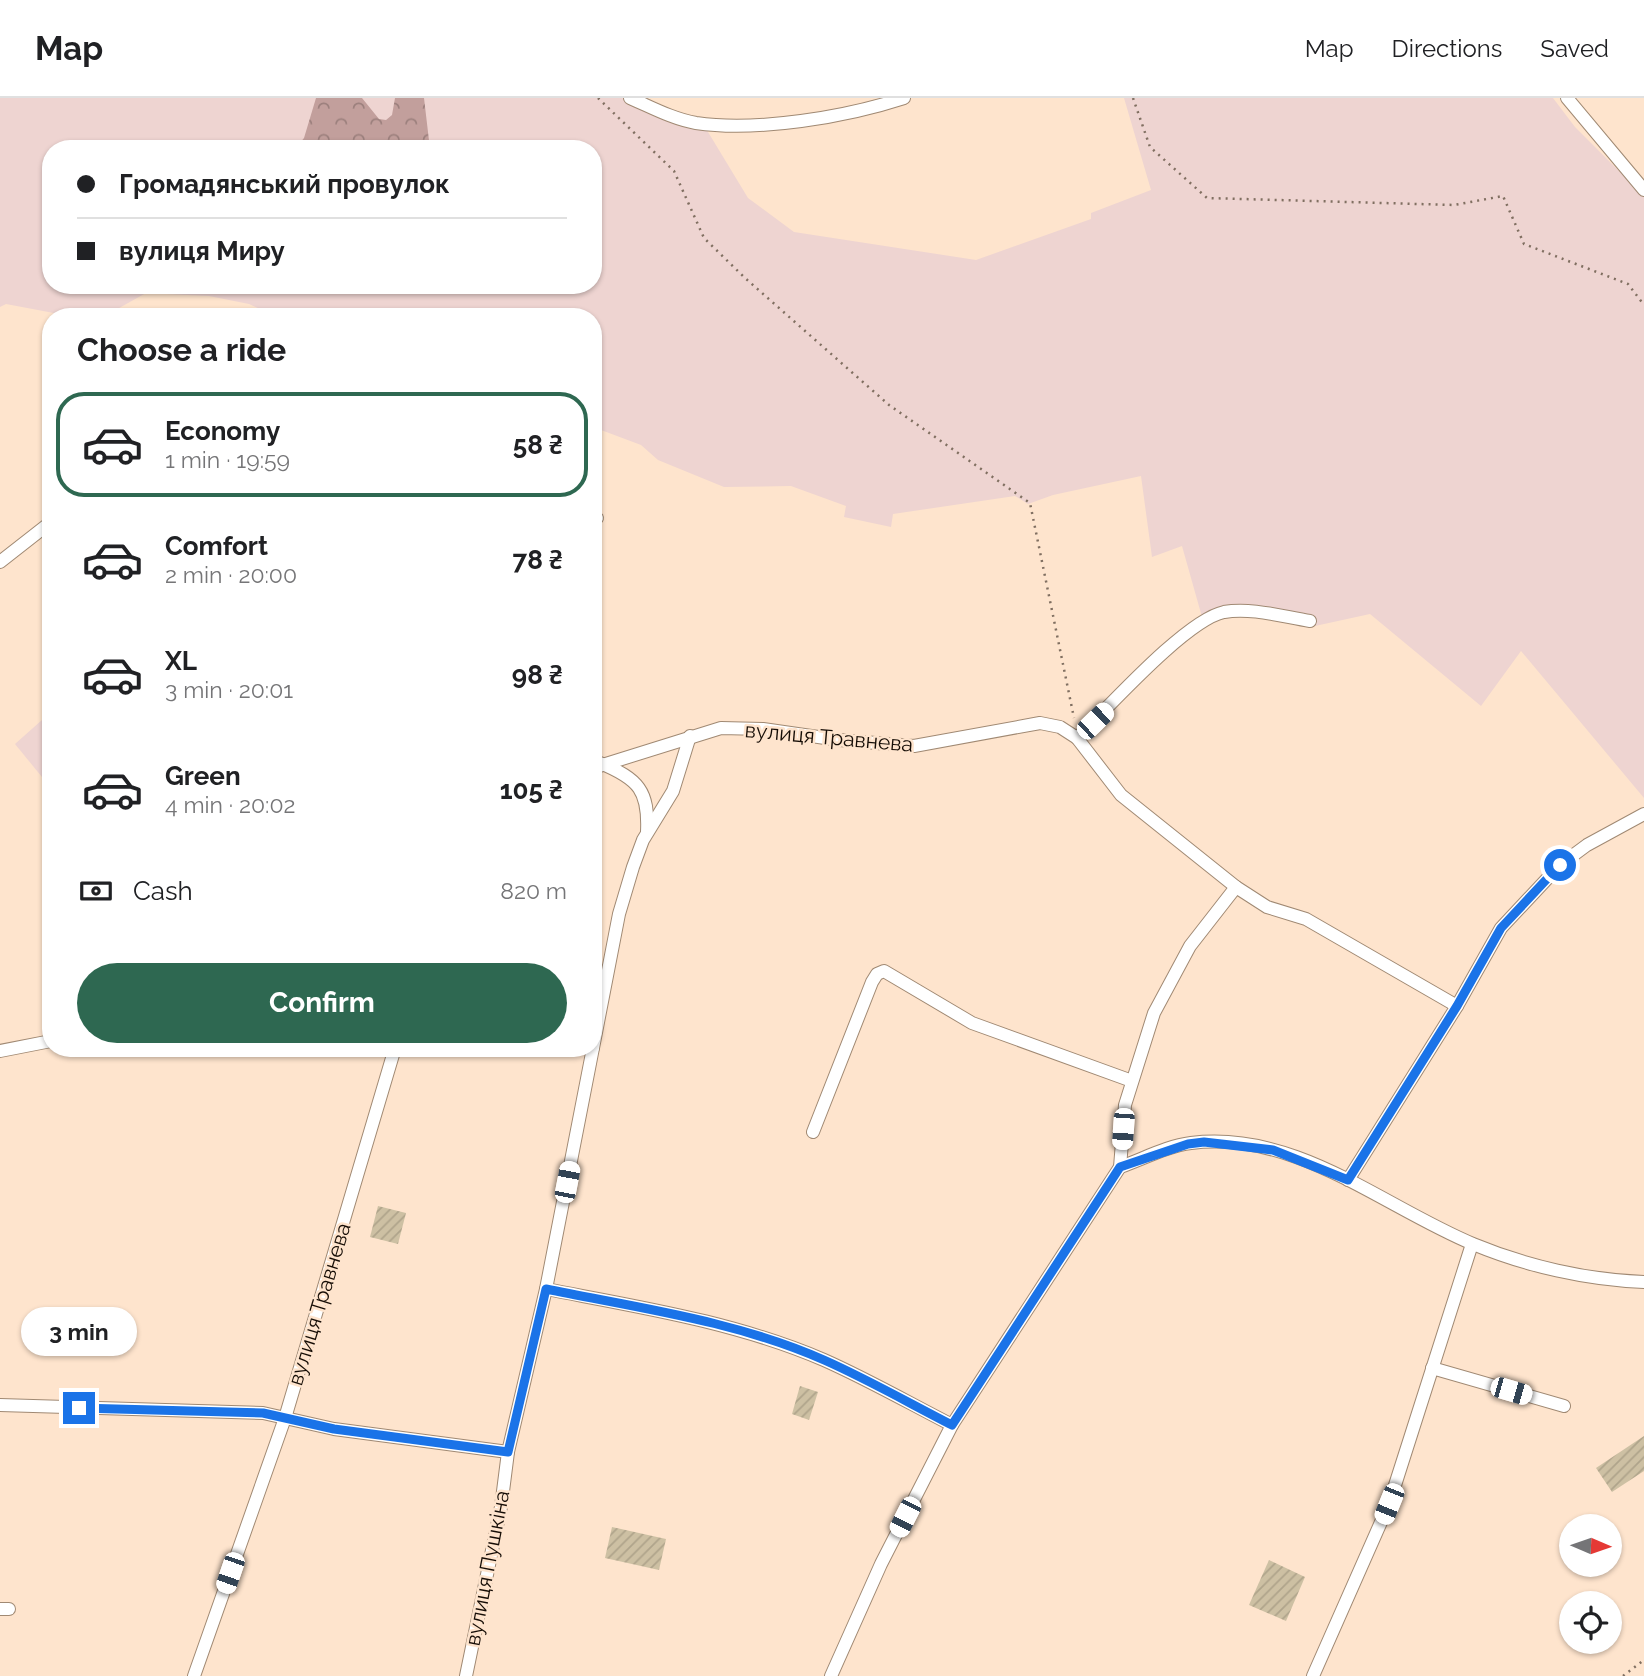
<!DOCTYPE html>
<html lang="en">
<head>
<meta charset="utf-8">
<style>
  body { margin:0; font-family:Raleway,sans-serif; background:#f6f6f6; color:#202124; height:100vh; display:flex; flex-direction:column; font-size:26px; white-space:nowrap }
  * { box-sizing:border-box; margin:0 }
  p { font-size:23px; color:#757577 }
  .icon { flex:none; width:38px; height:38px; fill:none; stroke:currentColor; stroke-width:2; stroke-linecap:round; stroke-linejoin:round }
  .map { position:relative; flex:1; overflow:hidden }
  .panel { position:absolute; left:42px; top:210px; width:560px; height:749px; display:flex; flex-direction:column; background:#fff; border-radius:28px; box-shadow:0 2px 5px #0004 }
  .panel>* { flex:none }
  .top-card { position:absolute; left:42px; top:42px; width:560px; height:154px; border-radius:28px; box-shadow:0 2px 5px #0004; display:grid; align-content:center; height:154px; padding:0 35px; background:#fff }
  .needle { width:46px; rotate:92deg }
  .buttons { position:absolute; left:1559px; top:1416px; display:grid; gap:14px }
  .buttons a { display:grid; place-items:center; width:63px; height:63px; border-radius:50%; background:#fff; box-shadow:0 2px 5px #0004; font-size:35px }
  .end { position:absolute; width:32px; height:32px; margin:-16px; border:9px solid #1a73e8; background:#fff; box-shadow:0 0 0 4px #fff }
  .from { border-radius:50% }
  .bubble { position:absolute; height:49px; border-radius:24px; background:#fff; box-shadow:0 2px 5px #0004; font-size:23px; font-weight:700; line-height:49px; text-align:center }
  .car { position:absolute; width:21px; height:42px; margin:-21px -10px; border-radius:9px; box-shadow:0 0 5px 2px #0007; background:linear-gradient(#fff 24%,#345 0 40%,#fff 0 76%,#345 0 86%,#fff 0) }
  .top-card b { display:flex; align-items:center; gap:24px; height:66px; font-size:26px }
  .top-card b+b { border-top:2px solid #e0e0e0 }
  .top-card i { width:18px; height:18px; background:#202124 }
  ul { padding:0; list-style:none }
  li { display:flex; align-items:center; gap:21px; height:105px; margin:0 14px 10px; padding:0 21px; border:4px solid transparent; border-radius:28px }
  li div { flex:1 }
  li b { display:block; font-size:26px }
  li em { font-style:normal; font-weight:700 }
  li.on { border-color:#2e6851 }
  li>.icon { width:63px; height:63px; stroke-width:1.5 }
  h2 { padding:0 35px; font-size:32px; line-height:84px }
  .pay { display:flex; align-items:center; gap:18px; height:77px; padding:0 35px; font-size:26px }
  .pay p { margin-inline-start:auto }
  .button { display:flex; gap:14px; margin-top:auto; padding:14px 35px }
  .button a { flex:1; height:80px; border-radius:42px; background:#2e6851; color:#fff; font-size:28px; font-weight:700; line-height:80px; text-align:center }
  header { display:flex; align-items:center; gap:42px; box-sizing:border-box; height:98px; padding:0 35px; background:#fff; border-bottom:2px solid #e0e0e0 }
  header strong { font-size:33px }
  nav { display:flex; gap:38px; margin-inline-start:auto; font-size:24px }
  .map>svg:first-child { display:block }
  .green { fill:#eed4d1; fill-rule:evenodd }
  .forest { fill:url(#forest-crowns) }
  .building { fill:url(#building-hatch) }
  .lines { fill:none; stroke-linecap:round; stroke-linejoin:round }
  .minor-casing { stroke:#a08973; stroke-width:14 }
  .path { stroke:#806f61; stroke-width:2.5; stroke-dasharray:2 5; stroke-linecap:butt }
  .minor { stroke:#fff; stroke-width:12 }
  .route { stroke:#1a73e8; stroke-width:9 }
  .labels { text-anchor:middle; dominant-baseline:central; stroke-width:5; stroke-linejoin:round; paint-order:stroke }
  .street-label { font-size:21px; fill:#150c05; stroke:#fee4cd }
</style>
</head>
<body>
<header>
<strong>Map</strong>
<nav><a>Map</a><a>Directions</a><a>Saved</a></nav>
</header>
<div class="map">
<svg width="1644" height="1578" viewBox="0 0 1644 1578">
  <defs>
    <pattern id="forest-crowns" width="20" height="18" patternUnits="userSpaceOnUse" patternTransform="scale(1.75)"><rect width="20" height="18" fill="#c29f9c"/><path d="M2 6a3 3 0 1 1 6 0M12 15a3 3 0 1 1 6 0" fill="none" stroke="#9c807d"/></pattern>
    <pattern id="building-hatch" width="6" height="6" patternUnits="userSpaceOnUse" patternTransform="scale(1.75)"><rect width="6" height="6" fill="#cdc0a3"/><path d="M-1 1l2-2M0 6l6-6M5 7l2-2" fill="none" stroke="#afa48b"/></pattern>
  </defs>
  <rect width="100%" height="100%" fill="#fee4cd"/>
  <!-- green -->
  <g class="green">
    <path d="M0 0H622L669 20 705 29 748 100 794 134 976 162 1091 121V115L1151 92 1124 0H1553L1575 29 1644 98V700L1521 553 1481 608 1370 516 1315 528 1310 520 1260 512 1202 519 1182 448 1152 459 1141 378 1053 397 1028 406 1015 398 893 416 891 429 844 419 846 408 791 388 724 389 658 362 641 347 601 332 593 341V219H277L249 206 209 198 146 195 103 219H75L6 206 0 209ZM51 51H593V187H51Z"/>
    <polygon points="51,614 51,690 15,646"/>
  </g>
  <!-- forest -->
  <polygon class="forest" points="316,0 362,0 379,21 386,22 392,17 395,0 424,0 430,51 273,51 299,46 304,40"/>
  <!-- building -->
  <g class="building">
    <polygon points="378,1108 406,1115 398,1146 370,1139"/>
    <polygon points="800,1288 818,1294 809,1322 792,1316"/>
    <polygon points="1644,1338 1644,1373 1612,1394 1596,1370"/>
    <polygon points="612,1429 666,1441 659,1472 605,1460"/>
    <polygon points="1269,1462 1305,1479 1286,1523 1249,1507"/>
  </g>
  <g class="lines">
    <defs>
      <g id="minor">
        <path d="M630 0C651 9 673 21 696 25 757 34 846 19 904 0"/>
        <polyline points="1567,0 1644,92"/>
        <polyline points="593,419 597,420"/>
        <polyline points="0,464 51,424"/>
        <polyline points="1077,640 1121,697 1236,789 1267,809 1306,821 1457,908"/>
        <path d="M600 665C639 681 649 693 647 734"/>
        <path d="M593 670 721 630 763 631 839 642 914 648 1040 625 1060 629 1077 640C1108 610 1186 522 1224 514 1251 509 1284 519 1310 523"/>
        <polyline points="593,950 619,816 633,769 643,742 673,693 690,638"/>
        <polyline points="0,953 51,943"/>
        <polyline points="813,1034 872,884 877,876 884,873 972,925 1132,983"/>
        <path d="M1120 1069C1143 1061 1167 1048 1191 1045 1296 1032 1382 1108 1473 1146 1526 1168 1587 1182 1644 1184"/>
        <polyline points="1348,1082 1457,908 1501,830 1560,767 1587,747 1644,716"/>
        <path d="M546 1191C639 1209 736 1224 824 1262 867 1281 909 1305 952 1327"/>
        <polyline points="1432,1270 1564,1308"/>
        <polyline points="0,1307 263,1315 334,1331 508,1354"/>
        <polyline points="0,1511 9,1511"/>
        <polyline points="194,1578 285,1320 395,950"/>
        <polyline points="466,1578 501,1409 508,1354 546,1191 593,950"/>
        <polyline points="831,1578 881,1466 952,1327 1120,1069 1125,1007 1154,915 1190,848 1236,789"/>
        <polyline points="1313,1578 1389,1406 1472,1146"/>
      </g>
    </defs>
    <!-- minor casing -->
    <use href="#minor" class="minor-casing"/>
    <!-- path -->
    <g class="path">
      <polyline points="598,0 674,73 704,140 745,180 889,307 1030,405 1074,620"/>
      <polyline points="1133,0 1150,49 1207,100 1454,107 1503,98 1524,146 1628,186 1644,207"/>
      <polyline points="1623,1578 1644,1562"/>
    </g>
    <!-- minor -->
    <use href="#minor" class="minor"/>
  </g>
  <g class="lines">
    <!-- route -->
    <path class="route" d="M79 1310 263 1315 334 1331 508 1354 546 1191C639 1210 736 1223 824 1262 867 1281 909 1305 952 1327L1120 1069 1188 1046 1204 1044 1273 1052 1348 1082 1457 908 1501 830 1560 767"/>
  </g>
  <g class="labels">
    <!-- street labels -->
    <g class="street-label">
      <text transform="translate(829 639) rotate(5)">вулиця Травнева</text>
      <text transform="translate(319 1206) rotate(-73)">вулиця Травнева</text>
      <text transform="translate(487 1470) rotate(-79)">вулиця Пушкіна</text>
    </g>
  </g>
</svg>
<div class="buttons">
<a><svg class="needle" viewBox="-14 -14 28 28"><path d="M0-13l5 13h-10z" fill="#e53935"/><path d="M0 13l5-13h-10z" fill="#757577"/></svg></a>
<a><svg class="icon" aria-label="locate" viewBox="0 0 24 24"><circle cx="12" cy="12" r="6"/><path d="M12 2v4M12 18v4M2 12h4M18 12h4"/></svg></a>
</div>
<i class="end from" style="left:1560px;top:767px"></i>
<i class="end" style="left:79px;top:1310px"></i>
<div class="bubble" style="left:21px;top:1209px;width:116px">3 min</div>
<i class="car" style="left:1095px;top:623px;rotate:46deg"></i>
<i class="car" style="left:1123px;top:1031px;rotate:184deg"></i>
<i class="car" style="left:567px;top:1084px;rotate:11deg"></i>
<i class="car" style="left:1511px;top:1293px;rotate:106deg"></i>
<i class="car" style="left:1389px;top:1406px;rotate:202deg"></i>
<i class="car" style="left:905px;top:1419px;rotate:207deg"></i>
<i class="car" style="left:230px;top:1475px;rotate:199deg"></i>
<div class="top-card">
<b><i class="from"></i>Громадянський провулок</b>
<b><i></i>вулиця Миру</b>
</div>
<section class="panel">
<h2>Choose a ride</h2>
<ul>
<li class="on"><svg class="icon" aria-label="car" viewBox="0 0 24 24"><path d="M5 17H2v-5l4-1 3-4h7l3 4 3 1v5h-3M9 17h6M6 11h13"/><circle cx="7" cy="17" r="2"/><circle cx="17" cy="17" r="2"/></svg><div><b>Economy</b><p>1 min · 19:59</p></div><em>58 ₴</em></li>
<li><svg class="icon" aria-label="car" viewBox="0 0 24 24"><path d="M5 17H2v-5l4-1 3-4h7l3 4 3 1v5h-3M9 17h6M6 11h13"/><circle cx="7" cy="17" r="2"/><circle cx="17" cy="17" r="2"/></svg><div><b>Comfort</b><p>2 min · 20:00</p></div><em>78 ₴</em></li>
<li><svg class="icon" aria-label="car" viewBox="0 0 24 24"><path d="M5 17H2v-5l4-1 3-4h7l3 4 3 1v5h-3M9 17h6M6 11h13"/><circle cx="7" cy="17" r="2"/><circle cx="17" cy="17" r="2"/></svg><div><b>XL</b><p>3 min · 20:01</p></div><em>98 ₴</em></li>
<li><svg class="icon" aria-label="car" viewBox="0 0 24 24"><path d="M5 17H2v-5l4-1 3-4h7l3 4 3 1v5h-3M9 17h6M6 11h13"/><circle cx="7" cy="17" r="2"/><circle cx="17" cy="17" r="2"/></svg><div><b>Green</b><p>4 min · 20:02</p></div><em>105 ₴</em></li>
</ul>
<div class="pay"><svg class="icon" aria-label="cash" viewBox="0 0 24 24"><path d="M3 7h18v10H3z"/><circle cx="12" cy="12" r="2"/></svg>Cash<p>820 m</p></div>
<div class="button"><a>Confirm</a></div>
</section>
</div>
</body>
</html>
